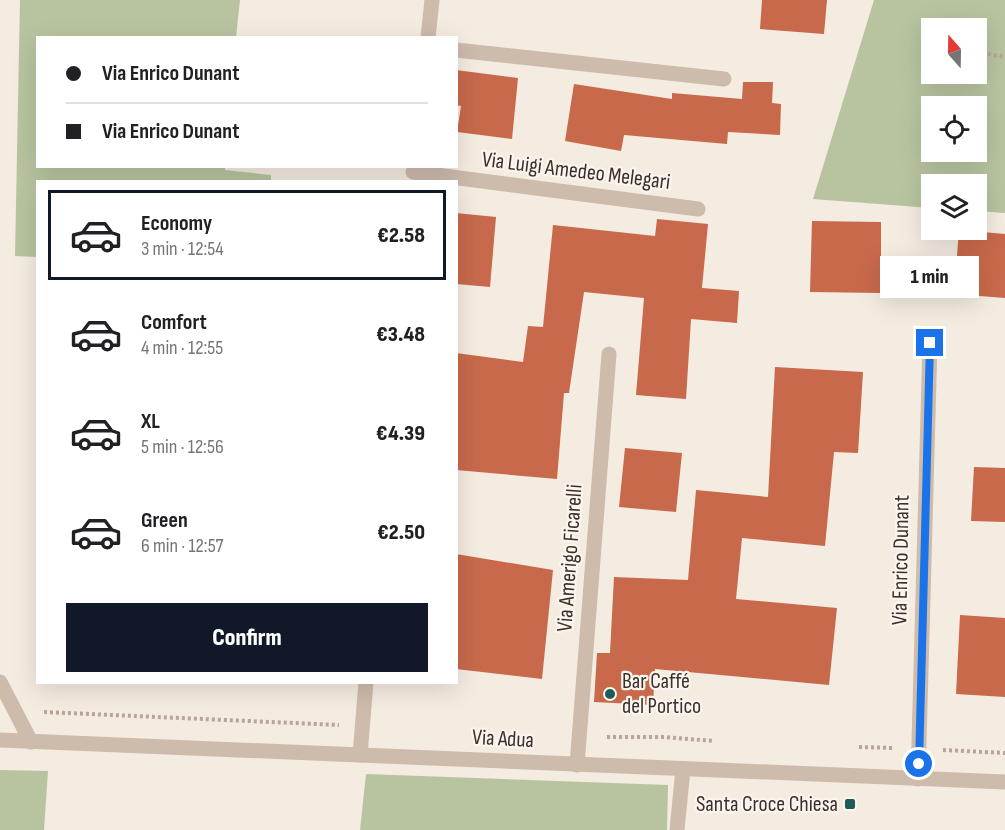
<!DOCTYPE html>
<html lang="en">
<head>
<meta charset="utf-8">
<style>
  body { margin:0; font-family:"Sofia Sans Condensed",sans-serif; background:#f2f2f2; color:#202124; height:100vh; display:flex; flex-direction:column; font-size:22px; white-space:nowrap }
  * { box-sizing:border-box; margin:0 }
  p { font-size:20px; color:#757577 }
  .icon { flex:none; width:33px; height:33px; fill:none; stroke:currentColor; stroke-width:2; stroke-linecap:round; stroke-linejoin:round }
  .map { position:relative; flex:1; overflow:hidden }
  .sheet { position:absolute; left:36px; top:180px; width:422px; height:504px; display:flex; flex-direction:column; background:#fff; border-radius:0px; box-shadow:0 6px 24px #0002 }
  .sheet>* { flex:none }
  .banner { position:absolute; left:36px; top:36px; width:422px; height:132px; border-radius:0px; box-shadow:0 6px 24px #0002; display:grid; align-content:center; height:132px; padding:0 30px; background:#fff }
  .needle { width:39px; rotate:340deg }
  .fabs { position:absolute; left:921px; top:18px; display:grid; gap:12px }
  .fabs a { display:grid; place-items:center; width:66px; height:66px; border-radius:0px; background:#fff; box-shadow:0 6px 24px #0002; font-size:30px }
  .end { position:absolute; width:27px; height:27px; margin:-14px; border:8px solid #1a73e8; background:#fff; box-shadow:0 0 0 3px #fff }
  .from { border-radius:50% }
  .bubble { position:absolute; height:42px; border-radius:0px; background:#fff; box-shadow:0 6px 24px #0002; font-size:20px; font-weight:800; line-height:42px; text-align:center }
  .banner b { display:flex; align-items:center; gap:21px; height:57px; font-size:22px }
  .banner b+b { border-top:2px solid #e0e0e0 }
  .banner i { width:15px; height:15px; background:#202124 }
  ul { padding:10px 0 0; list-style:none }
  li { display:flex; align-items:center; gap:18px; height:90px; margin:0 12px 9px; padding:0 18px; border:3px solid transparent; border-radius:0px }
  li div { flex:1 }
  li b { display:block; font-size:22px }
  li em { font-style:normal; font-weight:800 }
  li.on { border-color:#111827 }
  li>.icon { width:54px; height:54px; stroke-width:1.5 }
  .action { display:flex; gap:12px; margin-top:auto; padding:12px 30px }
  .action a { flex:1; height:69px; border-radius:0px; background:#111827; color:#fff; font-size:24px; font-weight:800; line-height:69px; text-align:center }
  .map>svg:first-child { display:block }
  .green { fill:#b8c4a0; fill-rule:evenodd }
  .building { fill:#c8694b }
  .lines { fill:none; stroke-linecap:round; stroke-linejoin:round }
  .path { stroke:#b9a596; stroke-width:4; stroke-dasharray:3 3; stroke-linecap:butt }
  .street { stroke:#cdbbac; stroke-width:15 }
  .route { stroke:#1a73e8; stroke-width:8 }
  .poi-dot { fill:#1f5a5e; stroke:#fbf5ee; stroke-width:2 }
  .labels { text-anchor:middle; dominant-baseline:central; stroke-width:4.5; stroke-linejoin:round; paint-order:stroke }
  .street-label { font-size:22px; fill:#3b302b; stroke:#fbf5ee }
  .poi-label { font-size:22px; fill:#3b302b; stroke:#fbf5ee; text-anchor:start }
</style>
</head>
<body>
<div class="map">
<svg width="1005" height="830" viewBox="0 0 1005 830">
  <rect width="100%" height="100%" fill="#f4ebe1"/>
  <!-- green -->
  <g class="green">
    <polygon points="20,0 240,0 236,37 38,38 38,166 225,167 225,170 271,175 271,181 38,182 37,257 15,256"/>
    <path d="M874 0H1005V213L977 211 976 184H932L931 208 813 199ZM932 28H976V74H932ZM976 106V152H932V106Z"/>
    <polygon points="0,770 48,771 44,830 0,830"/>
    <polygon points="366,774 668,785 667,830 360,830"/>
  </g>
  <!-- building -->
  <g class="building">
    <polygon points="762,0 827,0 824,34 760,29"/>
    <polygon points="456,70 518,78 512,139 457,132 461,106 456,105"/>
    <polygon points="743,82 773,82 772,103 781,104 780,135 728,132 727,144 624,135 621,151 565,141 574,84 672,99 672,93 742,99"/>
    <polygon points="456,213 496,217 490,287 456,284"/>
    <polygon points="657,219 708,224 702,288 739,291 737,323 691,319 686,399 636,395 644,298 584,292 569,393 564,393 557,479 456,470 456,353 523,362 528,326 543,327 553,225 655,236"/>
    <polygon points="812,221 881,222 881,293 810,292"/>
    <polygon points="959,230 1005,234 1005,298 954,294"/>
    <polygon points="775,367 863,372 858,453 834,452 825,546 742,538 736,599 837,608 829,685 655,669 653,705 594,702 597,653 610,653 614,577 688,580 696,490 768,497"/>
    <polygon points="625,448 682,453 676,512 619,507"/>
    <polygon points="974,467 1005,468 1005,522 971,521"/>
    <polygon points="456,554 553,570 542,679 456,669"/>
    <polygon points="960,615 1005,618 1005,697 956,694"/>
  </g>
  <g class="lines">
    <!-- path -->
    <g class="path">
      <polyline points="921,41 932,43"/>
      <polyline points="976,52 1005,57"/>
      <polyline points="44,712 339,725"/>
      <polyline points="607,737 664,737 714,741"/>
      <polyline points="859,747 893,748"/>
      <polyline points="943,750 1005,753"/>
    </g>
    <!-- street -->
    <g class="street">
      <polyline points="428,38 432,0"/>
      <polyline points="456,50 724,79"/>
      <polyline points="413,172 698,209"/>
      <polyline points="0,682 31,742"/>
      <polyline points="0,740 1005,782"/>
      <polyline points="360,755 366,682"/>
      <polyline points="577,765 609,354"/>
      <polyline points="918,779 930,343"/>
      <polyline points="677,830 683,769"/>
    </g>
  </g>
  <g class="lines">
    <!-- route -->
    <polyline class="route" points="919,764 930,343"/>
  </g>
  <!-- markers -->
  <g class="poi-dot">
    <circle cx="610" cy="694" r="6"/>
    <rect x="844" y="798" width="12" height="12" rx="3"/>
  </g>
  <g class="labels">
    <!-- street labels -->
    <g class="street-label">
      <text transform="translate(576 171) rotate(7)">Via Luigi Amedeo Melegari</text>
      <text transform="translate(570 558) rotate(-86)">Via Amerigo Ficarelli</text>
      <text transform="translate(901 560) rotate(-89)">Via Enrico Dunant</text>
      <text transform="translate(503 739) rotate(3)">Via Adua</text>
    </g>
    <!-- poi labels -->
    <g class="poi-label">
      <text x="622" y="681">Bar Caffé<tspan x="622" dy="25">del Portico</tspan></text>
      <text x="838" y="804" text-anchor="end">Santa Croce Chiesa</text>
    </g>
  </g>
</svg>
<div class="fabs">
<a><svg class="needle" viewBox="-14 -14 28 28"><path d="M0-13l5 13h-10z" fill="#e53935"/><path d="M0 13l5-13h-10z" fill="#757577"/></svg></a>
<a><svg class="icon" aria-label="locate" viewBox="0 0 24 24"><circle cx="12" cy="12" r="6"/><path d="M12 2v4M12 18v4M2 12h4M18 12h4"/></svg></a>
<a><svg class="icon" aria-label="layers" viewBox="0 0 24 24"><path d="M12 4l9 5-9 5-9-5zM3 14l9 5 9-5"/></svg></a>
</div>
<i class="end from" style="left:919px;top:764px"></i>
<i class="end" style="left:930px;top:343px"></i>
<div class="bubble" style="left:880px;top:256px;width:99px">1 min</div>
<div class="banner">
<b><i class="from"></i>Via Enrico Dunant</b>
<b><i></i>Via Enrico Dunant</b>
</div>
<section class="sheet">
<ul>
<li class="on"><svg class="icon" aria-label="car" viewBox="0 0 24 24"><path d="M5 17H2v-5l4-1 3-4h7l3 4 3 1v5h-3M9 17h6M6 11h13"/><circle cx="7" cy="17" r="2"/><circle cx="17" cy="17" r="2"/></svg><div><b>Economy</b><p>3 min · 12:54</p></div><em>€2.58</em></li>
<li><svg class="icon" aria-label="car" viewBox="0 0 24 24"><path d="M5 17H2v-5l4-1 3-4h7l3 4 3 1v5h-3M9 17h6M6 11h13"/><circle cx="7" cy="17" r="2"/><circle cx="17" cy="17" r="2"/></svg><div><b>Comfort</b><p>4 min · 12:55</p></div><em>€3.48</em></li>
<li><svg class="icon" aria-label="car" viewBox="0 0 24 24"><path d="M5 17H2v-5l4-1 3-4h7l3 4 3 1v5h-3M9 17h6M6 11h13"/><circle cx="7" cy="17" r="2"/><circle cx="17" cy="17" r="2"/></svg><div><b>XL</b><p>5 min · 12:56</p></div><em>€4.39</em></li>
<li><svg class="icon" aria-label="car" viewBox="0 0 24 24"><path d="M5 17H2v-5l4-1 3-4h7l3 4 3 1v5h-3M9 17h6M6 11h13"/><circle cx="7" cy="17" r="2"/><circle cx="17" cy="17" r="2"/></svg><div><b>Green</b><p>6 min · 12:57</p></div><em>€2.50</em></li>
</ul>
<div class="action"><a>Confirm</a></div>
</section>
</div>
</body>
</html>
